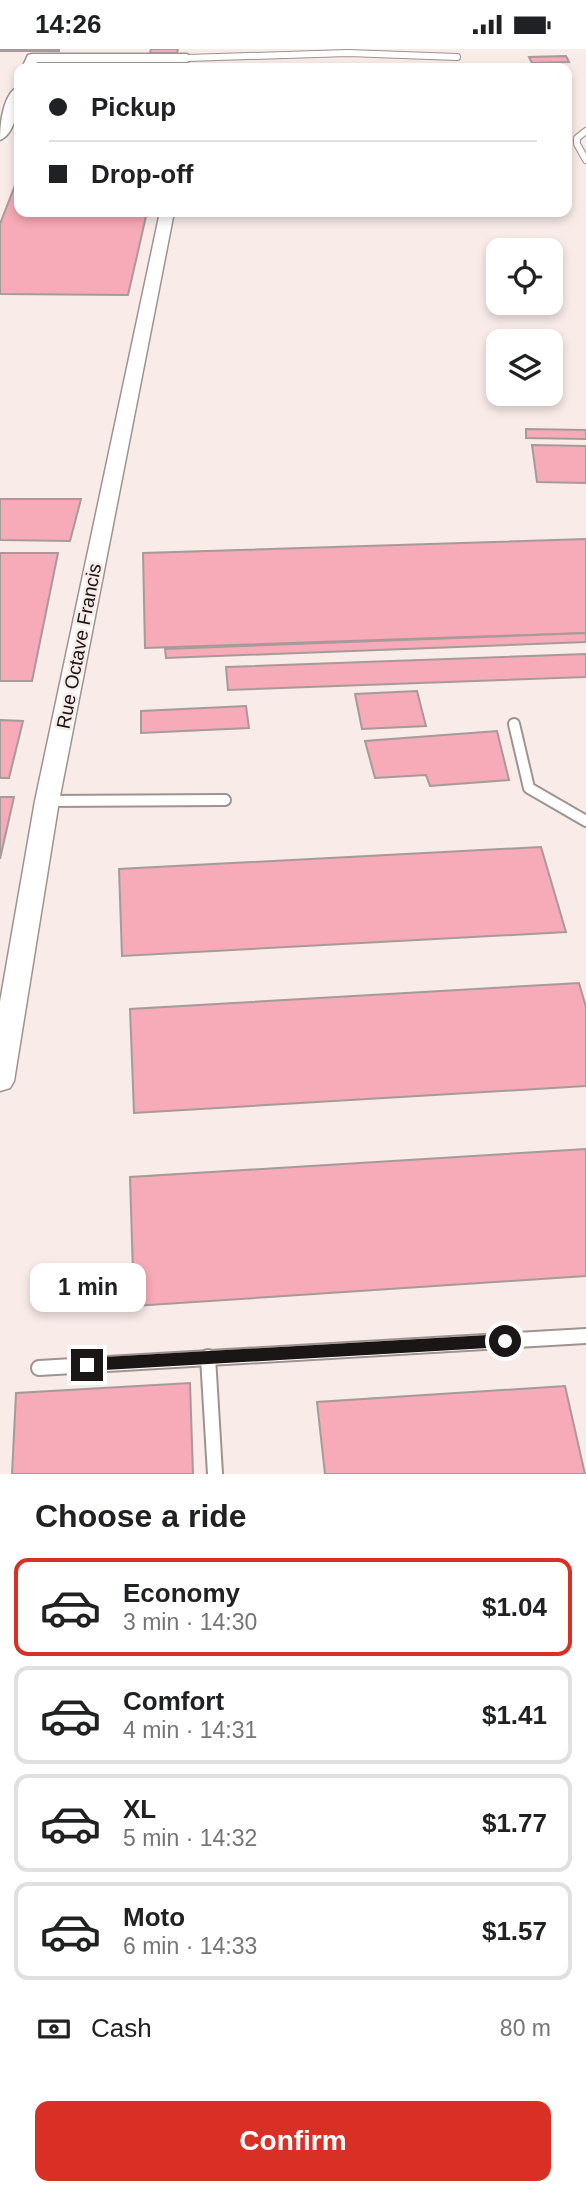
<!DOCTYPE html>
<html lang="en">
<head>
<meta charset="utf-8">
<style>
  body { margin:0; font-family:Helvetica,sans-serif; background:#f2f2f2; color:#202124; height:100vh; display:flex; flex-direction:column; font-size:26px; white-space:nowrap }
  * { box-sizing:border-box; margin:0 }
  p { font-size:23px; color:#757577 }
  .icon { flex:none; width:38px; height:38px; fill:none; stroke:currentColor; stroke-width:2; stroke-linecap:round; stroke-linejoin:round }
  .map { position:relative; height:1425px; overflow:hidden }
  .panel { display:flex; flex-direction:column; background:#fff; flex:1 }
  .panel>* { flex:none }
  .top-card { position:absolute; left:14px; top:14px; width:558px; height:154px; border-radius:14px; box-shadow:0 4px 10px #0003; display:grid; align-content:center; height:154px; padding:0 35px; background:#fff }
  .fabs { position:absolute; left:486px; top:189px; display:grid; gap:14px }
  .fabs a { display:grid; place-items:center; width:77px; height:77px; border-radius:14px; background:#fff; box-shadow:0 4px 10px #0003; font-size:35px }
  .end { position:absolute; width:32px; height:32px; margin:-16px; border:9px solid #1a1615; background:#fff; box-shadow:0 0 0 4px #fff }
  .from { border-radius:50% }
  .bubble { position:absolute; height:49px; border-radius:14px; background:#fff; box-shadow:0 4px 10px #0003; font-size:23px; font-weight:800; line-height:49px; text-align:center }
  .top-card b { display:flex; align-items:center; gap:24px; height:66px; font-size:26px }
  .top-card b+b { border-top:2px solid #e0e0e0 }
  .top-card i { width:18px; height:18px; background:#202124 }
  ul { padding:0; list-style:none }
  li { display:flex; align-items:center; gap:21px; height:98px; margin:0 14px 10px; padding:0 21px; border:4px solid #e0e0e0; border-radius:14px }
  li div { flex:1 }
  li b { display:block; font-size:26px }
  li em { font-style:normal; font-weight:800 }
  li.active { border-color:#d93025 }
  li>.icon { width:63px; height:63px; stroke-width:1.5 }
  h2 { padding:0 35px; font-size:32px; line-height:84px }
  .pay { display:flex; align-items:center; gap:18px; height:77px; padding:0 35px; font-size:26px }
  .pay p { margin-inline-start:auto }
  .cta { display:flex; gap:14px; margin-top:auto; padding:14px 35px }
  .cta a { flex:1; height:80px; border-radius:14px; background:#d93025; color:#fff; font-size:28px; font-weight:800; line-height:80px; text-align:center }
  .status { display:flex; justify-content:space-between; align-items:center; height:49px; padding:0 35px; background:#fff; direction:ltr }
  .status svg { height:19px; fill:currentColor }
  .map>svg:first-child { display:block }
  .building { fill:#f7aab7; stroke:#a69a9b; stroke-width:2 }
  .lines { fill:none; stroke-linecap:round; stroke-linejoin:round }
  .lane-far2-casing { stroke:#9e9390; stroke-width:8 }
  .lane-far1-casing { stroke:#9e9390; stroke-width:14 }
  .lane-casing { stroke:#9e9390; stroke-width:18 }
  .street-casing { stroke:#9e9390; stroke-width:3 }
  .lane-far2 { stroke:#fff; stroke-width:6 }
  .lane-far1 { stroke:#fff; stroke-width:10 }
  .lane { stroke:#fff; stroke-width:14 }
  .street { fill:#fff; fill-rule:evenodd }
  .route { fill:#1a1615 }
  .labels { text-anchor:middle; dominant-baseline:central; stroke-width:5; stroke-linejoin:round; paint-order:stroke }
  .street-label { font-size:19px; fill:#1a1615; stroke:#f8ebe8 }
</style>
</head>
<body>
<div class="status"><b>14:26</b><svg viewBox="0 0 49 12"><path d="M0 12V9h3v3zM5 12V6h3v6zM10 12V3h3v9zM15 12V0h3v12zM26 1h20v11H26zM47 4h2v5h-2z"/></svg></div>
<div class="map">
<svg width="586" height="1425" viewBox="0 0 586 1425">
  <rect width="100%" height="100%" fill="#f8ebe8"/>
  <!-- building -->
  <g class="building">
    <rect x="0" y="0" width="59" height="2"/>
    <polygon points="151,0 178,0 177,4 150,4"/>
    <polygon points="566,7 569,13 532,14 529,8"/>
    <polygon points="62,17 176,18 61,19"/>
    <polygon points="19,126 19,163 147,163 128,246 0,245 0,175"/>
    <polygon points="526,380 586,381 586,390 526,389"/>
    <polygon points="532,396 586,397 586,434 537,433"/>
    <polygon points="0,450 81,450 70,492 0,491"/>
    <polygon points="586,490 586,584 145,599 143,504"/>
    <polygon points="0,504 58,504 32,632 0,632"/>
    <polygon points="586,584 586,593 166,609 165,600"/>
    <polygon points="586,605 586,628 228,641 226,618"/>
    <polygon points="417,642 426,677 362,680 355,645"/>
    <polygon points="246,657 249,679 141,684 141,662"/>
    <polygon points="0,671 23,672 9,729 0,729"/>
    <polygon points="497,682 509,731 430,737 426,726 375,729 365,692"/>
    <polygon points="0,748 14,748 0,810"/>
    <polygon points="541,798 566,883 122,907 119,820"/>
    <polygon points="579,934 586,958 586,1037 134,1064 130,960"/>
    <polygon points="586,1100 586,1227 134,1257 130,1128"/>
    <polygon points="190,1334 193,1425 12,1425 16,1344"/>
    <polygon points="565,1337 585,1425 325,1425 317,1353"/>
  </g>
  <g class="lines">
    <defs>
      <g id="lane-far2">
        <polyline points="187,9 348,4 457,8"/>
        <polyline points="586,82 577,89 577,95 586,111"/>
      </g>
      <g id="lane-far1">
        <polyline points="514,675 529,739 586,772"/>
        <polyline points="47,752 225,751"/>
      </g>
      <g id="lane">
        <polyline points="208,1308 215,1425"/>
        <polyline points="39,1319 586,1287"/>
      </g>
      <g id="street">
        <polygon points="32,5 187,5 193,9 187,13 37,13 34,19 22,19 28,6"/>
        <path d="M19 37C20 52 16 85 0 91 0 75 3 44 19 37Z"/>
        <polygon points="160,163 174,163 59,752 14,1032 10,1039 0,1042 0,953 35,752"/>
      </g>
    </defs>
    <!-- lane-far2 casing -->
    <use href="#lane-far2" class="lane-far2-casing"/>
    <!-- lane-far1 casing -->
    <use href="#lane-far1" class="lane-far1-casing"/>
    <!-- lane casing -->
    <use href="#lane" class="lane-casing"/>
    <!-- street casing -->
    <use href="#street" class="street-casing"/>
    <!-- lane-far2 -->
    <use href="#lane-far2" class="lane-far2"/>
    <!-- lane-far1 -->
    <use href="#lane-far1" class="lane-far1"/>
    <!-- lane -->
    <use href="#lane" class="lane"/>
    <!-- street -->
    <use href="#street" class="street"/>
  </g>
  <!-- route -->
  <polygon class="route" points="505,1285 513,1292 505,1298 87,1322 82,1320 79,1316 82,1311 87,1309"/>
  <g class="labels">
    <!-- street labels -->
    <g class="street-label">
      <text transform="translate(79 597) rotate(-79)">Rue Octave Francis</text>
    </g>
  </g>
</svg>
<div class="fabs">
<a><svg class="icon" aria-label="locate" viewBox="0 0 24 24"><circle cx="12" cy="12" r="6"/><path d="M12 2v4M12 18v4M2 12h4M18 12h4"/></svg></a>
<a><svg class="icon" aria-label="layers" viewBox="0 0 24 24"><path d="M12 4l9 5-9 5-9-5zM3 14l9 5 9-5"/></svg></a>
</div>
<i class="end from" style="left:505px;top:1292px"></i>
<i class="end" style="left:87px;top:1316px"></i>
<div class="bubble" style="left:30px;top:1214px;width:116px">1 min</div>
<div class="top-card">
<b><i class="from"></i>Pickup</b>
<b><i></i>Drop-off</b>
</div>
</div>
<section class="panel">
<h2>Choose a ride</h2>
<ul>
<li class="active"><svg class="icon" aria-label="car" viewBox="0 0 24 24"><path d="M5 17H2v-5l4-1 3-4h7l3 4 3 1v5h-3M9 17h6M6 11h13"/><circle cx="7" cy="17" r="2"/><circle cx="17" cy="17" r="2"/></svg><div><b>Economy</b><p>3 min · 14:30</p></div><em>$1.04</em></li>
<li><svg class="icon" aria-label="car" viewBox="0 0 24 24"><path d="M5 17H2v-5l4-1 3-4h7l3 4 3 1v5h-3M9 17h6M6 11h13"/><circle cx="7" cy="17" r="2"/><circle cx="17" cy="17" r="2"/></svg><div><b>Comfort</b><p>4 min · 14:31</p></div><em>$1.41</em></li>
<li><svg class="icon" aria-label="car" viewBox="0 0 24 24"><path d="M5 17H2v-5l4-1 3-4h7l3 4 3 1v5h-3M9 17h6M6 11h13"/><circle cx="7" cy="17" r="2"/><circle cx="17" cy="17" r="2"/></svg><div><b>XL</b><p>5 min · 14:32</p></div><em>$1.77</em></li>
<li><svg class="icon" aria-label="car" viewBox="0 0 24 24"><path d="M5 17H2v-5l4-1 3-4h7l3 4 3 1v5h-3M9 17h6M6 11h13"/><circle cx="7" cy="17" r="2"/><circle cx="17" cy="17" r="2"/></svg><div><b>Moto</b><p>6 min · 14:33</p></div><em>$1.57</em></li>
</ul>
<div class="pay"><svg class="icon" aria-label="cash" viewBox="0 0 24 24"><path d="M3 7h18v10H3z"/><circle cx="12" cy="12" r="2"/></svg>Cash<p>80 m</p></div>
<div class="cta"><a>Confirm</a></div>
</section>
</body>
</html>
